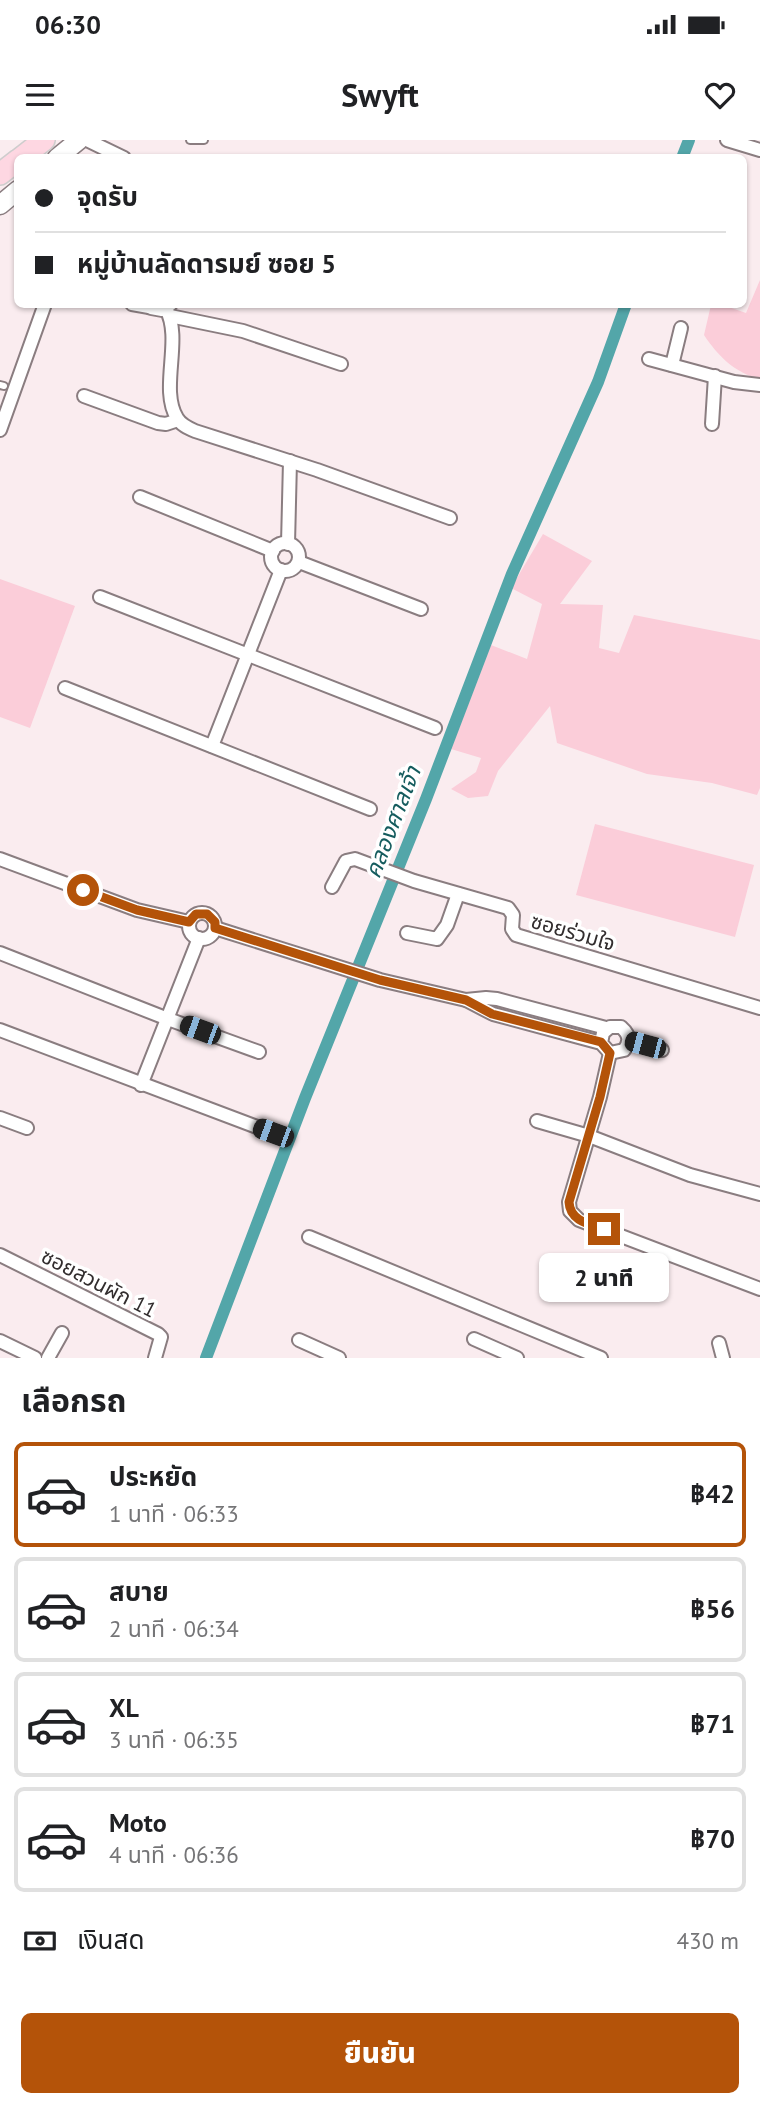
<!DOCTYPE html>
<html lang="th">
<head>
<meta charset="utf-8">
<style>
  body { margin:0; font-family:"PT Sans","Noto Sans Thai",sans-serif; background:#f6f6f6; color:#202124; height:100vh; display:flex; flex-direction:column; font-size:26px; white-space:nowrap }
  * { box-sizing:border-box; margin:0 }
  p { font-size:23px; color:#757577 }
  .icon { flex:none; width:38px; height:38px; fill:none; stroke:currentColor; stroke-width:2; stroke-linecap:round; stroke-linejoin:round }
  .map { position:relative; height:1218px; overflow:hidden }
  .sheet { display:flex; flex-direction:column; background:#fff; flex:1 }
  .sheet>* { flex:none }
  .hud { position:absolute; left:14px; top:14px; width:733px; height:154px; border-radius:10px; box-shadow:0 2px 5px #0004; display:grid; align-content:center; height:154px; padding:0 21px; background:#fff }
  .end { position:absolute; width:32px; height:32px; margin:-16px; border:9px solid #b45309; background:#fff; box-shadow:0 0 0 4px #fff }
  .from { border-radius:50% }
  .bubble { position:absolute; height:49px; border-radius:10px; background:#fff; box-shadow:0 2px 5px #0004; font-size:23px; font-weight:800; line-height:49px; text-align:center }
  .car { position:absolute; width:21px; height:42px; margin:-21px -10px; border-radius:9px; box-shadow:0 0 5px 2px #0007; background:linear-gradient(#222 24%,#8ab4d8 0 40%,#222 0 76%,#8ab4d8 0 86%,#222 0) }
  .hud b { display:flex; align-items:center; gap:24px; height:66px; font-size:26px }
  .hud b+b { border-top:2px solid #e0e0e0 }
  .hud i { width:18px; height:18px; background:#202124 }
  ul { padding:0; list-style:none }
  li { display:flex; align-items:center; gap:21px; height:105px; margin:0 14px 10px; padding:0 7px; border:4px solid #e0e0e0; border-radius:10px }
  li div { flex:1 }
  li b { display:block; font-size:26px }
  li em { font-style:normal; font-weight:800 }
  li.on { border-color:#b45309 }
  li>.icon { width:63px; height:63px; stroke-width:1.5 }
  h2 { padding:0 21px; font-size:32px; line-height:84px }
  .pay { display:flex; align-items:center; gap:18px; height:77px; padding:0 21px; font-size:26px }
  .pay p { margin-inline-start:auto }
  .button { display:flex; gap:14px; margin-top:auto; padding:14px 21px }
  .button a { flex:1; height:80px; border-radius:10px; background:#b45309; color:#fff; font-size:28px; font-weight:800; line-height:80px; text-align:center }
  .status { display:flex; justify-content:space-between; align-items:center; height:49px; padding:0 35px; background:#fff; direction:ltr }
  .status svg { height:19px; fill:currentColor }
  header { display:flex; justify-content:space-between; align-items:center; height:91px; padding:0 21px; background:#fff; font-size:32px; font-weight:800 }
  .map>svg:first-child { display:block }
  .green { fill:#fbcdd9 }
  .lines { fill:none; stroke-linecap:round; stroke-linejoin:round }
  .canal { stroke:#53a6a9; stroke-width:12 }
  .lane-casing { stroke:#8a7d80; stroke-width:10 }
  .street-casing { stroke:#8a7d80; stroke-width:16 }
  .secondary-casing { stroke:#8a7d80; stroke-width:21 }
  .primary-casing { stroke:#cecdcd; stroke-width:24 }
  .lane { stroke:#fff; stroke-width:6 }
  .street { stroke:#fff; stroke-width:12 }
  .secondary { stroke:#fff; stroke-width:18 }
  .primary { stroke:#fed7e2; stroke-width:21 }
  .route { stroke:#b45309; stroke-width:9 }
  .labels { text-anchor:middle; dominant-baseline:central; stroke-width:7; stroke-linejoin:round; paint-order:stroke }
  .street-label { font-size:21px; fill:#322d2e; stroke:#fff }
  .water-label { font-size:23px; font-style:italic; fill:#155c5e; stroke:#fff }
</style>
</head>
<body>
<div class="status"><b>06:30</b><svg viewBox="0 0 49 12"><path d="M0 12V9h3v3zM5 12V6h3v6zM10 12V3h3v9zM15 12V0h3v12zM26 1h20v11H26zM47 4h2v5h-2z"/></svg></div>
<header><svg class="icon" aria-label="menu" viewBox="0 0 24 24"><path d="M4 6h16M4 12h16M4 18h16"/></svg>Swyft<svg class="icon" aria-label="heart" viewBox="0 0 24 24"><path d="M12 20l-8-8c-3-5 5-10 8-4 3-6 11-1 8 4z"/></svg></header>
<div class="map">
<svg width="760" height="1218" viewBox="0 0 760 1218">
  <rect width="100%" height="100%" fill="#faecef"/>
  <!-- green -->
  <g class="green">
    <path d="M760 140V239C735 233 718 216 704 195L711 165H723L746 173Z"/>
    <polygon points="543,394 592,421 560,464 603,465 599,508 619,513 634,475 760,500 760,648 757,655 712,643 647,634 557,603 550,566 498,631 488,656 468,658 451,649 476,632 481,618 451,609 491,505 527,519 542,464 511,448"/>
    <polygon points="0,439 75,466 30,588 0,577"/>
    <polygon points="595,684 754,725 735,797 576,755"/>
  </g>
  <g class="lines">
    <!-- canal -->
    <g class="canal">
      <polyline points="682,18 689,0"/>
      <polyline points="206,1218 305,958 426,659 512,434 598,242 626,164"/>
    </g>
    <defs>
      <g id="lane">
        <polyline points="190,0 204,0"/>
        <polyline points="0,245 4,246"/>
      </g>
      <g id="street">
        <polyline points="87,0 124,18"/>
        <polyline points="727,0 760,10"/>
        <polyline points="132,164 149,167"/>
        <polyline points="148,164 151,168 162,170 171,164"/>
        <path d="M166 169C183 199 159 249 177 278 181 285 188 288 195 291L317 330 450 378"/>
        <polyline points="170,176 243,191 341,224"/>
        <polyline points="649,219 734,242 760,245"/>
        <polyline points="672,225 681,188"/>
        <polyline points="84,256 158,283 166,284 178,280"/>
        <polyline points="712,284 715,236"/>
        <polyline points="0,290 45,164"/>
        <polyline points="140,357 273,411"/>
        <circle cx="285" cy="417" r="14"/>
        <polyline points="288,404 290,321"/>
        <polyline points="299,422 421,469"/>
        <polyline points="100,457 435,588"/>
        <polyline points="65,548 370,669"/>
        <polyline points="212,606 281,430"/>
        <polyline points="0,719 137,770 189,782"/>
        <polyline points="332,747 346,721 355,719 414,741 508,768 513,775 512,789 516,795 760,868"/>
        <circle cx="202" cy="786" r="13"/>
        <polyline points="215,788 380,840 466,860 486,858 497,859 606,888"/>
        <polyline points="407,793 437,799 447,785 458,754"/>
        <polyline points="0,813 168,879 259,912"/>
        <path d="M466 860 493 874 601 903 610 913 624 910C631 901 629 894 621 887H610L603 893 601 903"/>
        <polyline points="0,890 273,993"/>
        <polyline points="629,901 662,910"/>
        <polyline points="610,913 600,957 569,1062 570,1071 579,1080 760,1149"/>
        <polyline points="141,945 199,798"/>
        <polyline points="0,978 27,988"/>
        <polyline points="537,981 589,996 690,1035 760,1054"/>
        <polyline points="309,1097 601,1218"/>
        <polyline points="0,1115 158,1194 161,1197 155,1218"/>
        <polyline points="474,1199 517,1218"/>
        <polyline points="299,1200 339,1218"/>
        <polyline points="0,1201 35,1218"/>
        <polyline points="719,1203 723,1218"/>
        <polyline points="48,1218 62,1193"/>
      </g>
      <g id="secondary">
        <polyline points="57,18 79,0"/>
        <polyline points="0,65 18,50"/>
      </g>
      <g id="primary">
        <polyline points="21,18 44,0"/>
        <polyline points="0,34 18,20"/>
      </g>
    </defs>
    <!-- lane casing -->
    <use href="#lane" class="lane-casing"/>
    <!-- street casing -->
    <use href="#street" class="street-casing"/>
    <!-- secondary casing -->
    <use href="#secondary" class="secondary-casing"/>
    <!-- primary casing -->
    <use href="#primary" class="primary-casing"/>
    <!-- lane -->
    <use href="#lane" class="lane"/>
    <!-- street -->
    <use href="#street" class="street"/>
    <!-- secondary -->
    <use href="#secondary" class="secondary"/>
    <!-- primary -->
    <use href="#primary" class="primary"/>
  </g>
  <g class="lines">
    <!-- route -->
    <path class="route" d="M83 750 137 770 189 782 196 774H207L215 782V788L380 840 466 860 492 874 601 902 610 913 600 957 569 1062C570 1081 589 1084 604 1089"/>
  </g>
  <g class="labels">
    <!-- street labels -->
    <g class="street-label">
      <text transform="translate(573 792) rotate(16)">ซอยร่วมใจ</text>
      <text transform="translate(99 1143) rotate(27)">ซอยสวนผัก 11</text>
    </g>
    <!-- water labels -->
    <g class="water-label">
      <text transform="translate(392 682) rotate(-69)">คลองศาลเจ้า</text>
    </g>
  </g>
</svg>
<i class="end from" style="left:83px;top:750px"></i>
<i class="end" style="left:604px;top:1089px"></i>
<div class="bubble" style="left:539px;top:1113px;width:130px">2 นาที</div>
<i class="car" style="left:200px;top:890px;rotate:290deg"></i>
<i class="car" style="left:645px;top:905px;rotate:285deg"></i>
<i class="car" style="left:273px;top:993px;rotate:290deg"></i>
<div class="hud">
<b><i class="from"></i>จุดรับ</b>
<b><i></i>หมู่บ้านลัดดารมย์ ซอย 5</b>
</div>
</div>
<section class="sheet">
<h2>เลือกรถ</h2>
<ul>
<li class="on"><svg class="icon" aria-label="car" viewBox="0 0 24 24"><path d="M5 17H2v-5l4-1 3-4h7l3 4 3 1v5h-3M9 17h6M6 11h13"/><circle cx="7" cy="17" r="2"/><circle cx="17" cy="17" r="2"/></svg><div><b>ประหยัด</b><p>1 นาที · 06:33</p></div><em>฿42</em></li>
<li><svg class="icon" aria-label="car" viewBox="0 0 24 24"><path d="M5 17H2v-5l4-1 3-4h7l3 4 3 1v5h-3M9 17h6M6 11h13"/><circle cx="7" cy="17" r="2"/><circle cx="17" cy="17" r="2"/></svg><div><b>สบาย</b><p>2 นาที · 06:34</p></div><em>฿56</em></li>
<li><svg class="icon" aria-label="car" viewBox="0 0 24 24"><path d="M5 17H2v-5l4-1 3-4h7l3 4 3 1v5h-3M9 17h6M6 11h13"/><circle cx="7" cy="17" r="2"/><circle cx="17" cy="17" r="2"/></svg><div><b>XL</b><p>3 นาที · 06:35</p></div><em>฿71</em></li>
<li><svg class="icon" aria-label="car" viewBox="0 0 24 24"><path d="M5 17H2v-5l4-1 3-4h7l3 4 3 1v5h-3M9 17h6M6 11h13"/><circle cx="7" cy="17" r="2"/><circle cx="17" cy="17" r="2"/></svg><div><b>Moto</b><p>4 นาที · 06:36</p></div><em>฿70</em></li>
</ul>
<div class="pay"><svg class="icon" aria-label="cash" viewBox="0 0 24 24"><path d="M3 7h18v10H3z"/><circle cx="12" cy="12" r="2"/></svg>เงินสด<p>430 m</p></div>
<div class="button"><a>ยืนยัน</a></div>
</section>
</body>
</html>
